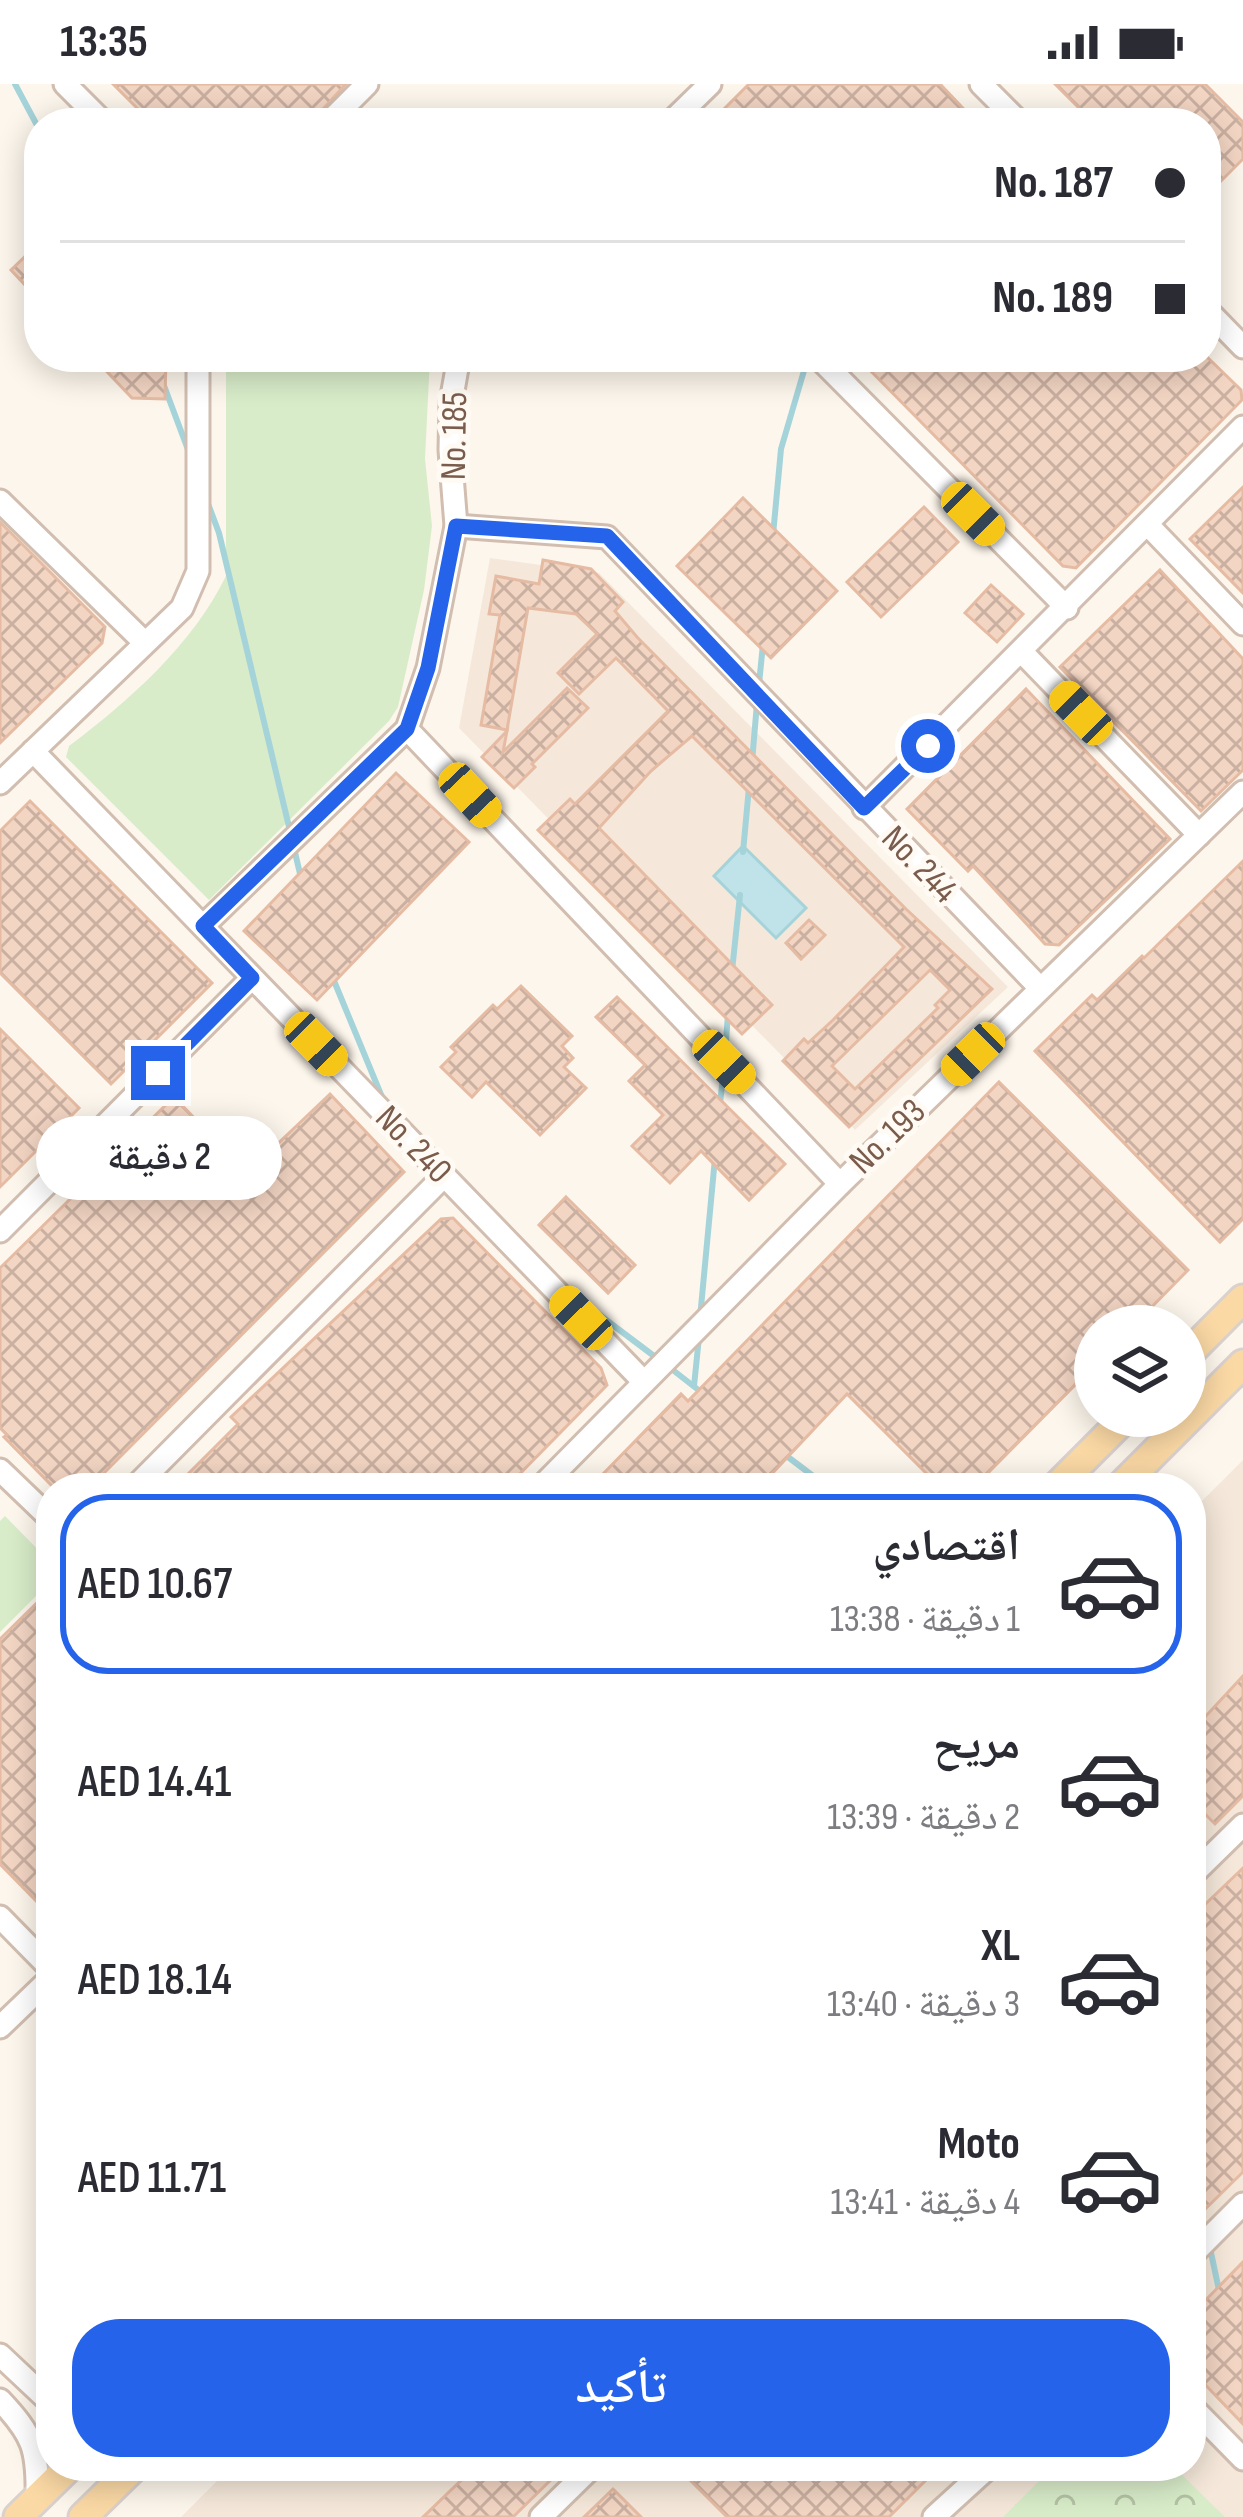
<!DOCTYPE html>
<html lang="ar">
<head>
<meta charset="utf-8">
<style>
  body { margin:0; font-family:"Sofia Sans Condensed","Noto Naskh Arabic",sans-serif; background:#f7f7f7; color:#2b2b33; direction:rtl; height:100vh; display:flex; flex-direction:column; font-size:45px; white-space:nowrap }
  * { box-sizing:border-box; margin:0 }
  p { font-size:39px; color:#7c7c81 }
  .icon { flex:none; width:66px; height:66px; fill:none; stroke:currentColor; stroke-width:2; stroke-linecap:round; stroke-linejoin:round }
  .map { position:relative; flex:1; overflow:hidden; direction:ltr }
  .side { position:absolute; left:36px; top:1389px; width:1170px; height:1008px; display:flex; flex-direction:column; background:#fff; border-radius:48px; box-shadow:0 6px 30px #0003; direction:rtl }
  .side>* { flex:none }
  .top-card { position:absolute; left:24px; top:24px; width:1197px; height:264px; border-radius:48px; box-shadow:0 6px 30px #0003; direction:rtl; display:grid; align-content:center; height:264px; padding:0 36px; background:#fff }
  .controls { position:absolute; left:1074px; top:1221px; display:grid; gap:24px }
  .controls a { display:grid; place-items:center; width:132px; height:132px; border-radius:50%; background:#fff; box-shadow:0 6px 30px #0003; font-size:60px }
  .end { position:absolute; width:54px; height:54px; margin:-27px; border:15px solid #2563eb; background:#fff; box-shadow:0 0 0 6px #fff }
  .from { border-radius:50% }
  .bubble { position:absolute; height:84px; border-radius:42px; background:#fff; box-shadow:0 6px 30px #0003; font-size:39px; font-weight:600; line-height:84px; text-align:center; direction:rtl }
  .car { position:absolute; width:36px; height:72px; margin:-36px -18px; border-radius:15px; box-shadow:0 0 9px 3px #0007; background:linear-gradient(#f5c518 24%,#345 0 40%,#f5c518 0 76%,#345 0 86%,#f5c518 0) }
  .top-card b { display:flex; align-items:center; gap:42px; height:114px; font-size:45px }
  .top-card b+b { border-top:3px solid #e1e1e2 }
  .top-card i { width:30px; height:30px; background:#2b2b33 }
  ul { padding:21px 0 0; list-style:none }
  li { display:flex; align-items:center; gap:36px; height:180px; margin:0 24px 18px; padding:0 12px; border:6px solid transparent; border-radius:48px }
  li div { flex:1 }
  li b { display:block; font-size:45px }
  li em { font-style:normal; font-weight:600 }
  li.active { border-color:#2563eb }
  li>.icon { width:108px; height:108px; stroke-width:1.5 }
  .cta { display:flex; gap:24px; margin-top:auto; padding:24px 36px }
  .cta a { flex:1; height:138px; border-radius:48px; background:#2563eb; color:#fff; font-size:48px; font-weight:600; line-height:138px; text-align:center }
  .status { display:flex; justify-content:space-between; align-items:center; height:84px; padding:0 60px; background:#fff; direction:ltr }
  .status svg { height:33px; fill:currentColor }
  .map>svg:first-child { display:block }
  .residential { fill:#f5e8da }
  .park { fill:url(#park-crowns) }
  .garden { fill:#d8ecc9 }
  .water { fill:#bfe3e8; stroke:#a5d3da; stroke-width:3 }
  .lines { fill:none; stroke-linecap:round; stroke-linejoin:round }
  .stream { stroke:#a5d3da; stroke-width:6 }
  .building { fill:url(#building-cross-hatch); stroke:#e6bba3; stroke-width:3; fill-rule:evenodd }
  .minor-casing { stroke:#d1beb0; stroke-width:27 }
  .major-casing { stroke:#dad1cd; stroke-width:33 }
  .minor { stroke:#fff; stroke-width:21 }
  .major { stroke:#fbd9a5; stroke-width:27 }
  .route { stroke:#2563eb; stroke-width:15 }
  .labels { text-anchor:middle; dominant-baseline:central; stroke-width:10; stroke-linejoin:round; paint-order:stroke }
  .street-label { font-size:36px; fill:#7a5c4d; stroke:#fffaf3 }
</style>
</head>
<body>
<div class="status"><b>13:35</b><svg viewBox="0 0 49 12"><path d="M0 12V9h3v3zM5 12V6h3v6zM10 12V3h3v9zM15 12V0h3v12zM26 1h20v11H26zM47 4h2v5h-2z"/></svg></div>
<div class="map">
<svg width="1243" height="2433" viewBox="0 0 1243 2433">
  <defs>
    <pattern id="park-crowns" width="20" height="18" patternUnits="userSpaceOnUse" patternTransform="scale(3)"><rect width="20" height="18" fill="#d8ecc9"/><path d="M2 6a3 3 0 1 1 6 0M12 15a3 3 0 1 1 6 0" fill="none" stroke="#b4c2a5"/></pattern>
    <pattern id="building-cross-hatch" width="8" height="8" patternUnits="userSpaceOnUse" patternTransform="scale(3)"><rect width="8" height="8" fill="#f3d5c3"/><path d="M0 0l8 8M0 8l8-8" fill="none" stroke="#cab0a1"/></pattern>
  </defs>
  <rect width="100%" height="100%" fill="#fdf6ec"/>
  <!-- residential -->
  <g class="residential">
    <polygon points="490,474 599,489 1008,903 855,1046 459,644"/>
    <polygon points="1243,1376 1243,2433 181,2433 232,2382 1191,2382 1191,1428"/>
  </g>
  <!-- park -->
  <polygon class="park" points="1054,2382 1173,2382 1225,2433 1003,2433"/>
  <!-- garden -->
  <g class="garden">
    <path d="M226 273H430L425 375 432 442 424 506 398 623 389 637 209 816 66 673 69 662C129 617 193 560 226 492Z"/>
    <polygon points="5,1432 51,1479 51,1497 0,1548 0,1437"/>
  </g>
  <!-- water -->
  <polygon class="water" points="743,762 806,824 776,854 714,792"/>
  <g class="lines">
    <!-- stream -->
    <g class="stream">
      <polyline points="15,0 39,45"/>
      <polyline points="163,299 190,371"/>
      <polyline points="207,417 219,449 290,747"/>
      <polyline points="773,451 781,365 808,273"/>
      <polyline points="759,600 763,560"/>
      <polyline points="752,678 757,619"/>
      <polyline points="293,760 301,794"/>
      <polyline points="743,768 749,703"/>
      <polyline points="732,887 740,811"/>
      <polyline points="332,892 382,1013"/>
      <polyline points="725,971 728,930"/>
      <polyline points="720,1019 724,984"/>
      <polyline points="573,1211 658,1275"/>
      <polyline points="700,1234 715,1074"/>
      <polyline points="669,1283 701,1308"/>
      <polyline points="694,1302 699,1253"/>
      <polyline points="784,1370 829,1404"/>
      <polyline points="1209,2159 1220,2211"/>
    </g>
  </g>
  <!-- building -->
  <g class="building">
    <polygon points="113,0 346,0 310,39 152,39"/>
    <polygon points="749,0 940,0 977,39 710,39"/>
    <polygon points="1055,0 1205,0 1243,38 1243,75 1206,112 1206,39 1094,39"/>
    <polygon points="39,159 39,216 11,186"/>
    <polygon points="93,273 166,273 165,315 132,314"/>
    <polygon points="857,273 1207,273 1241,306 1242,316 1076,484 1063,482"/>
    <polygon points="1243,403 1243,509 1190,455"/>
    <polygon points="743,414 837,507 771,574 677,482"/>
    <polygon points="924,423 958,458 881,533 847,498"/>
    <polygon points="0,438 105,543 102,559 0,659"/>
    <path d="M543 476 591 485 623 518 615 527 637 553 906 825 992 905 849 1043 783 977 804 955 808 959 833 936 904 863 692 652 651 687 599 744 772 921 742 950 538 746 570 715 575 720 668 627 616 574 579 610 558 589 597 550 576 530 528 524 507 646 481 641 500 531 489 530 496 492 539 500ZM930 886 950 906 935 921 938 924 855 1005 832 982Z"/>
    <polygon points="1160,486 1243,575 1243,686 1201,727 1060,583"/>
    <polygon points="991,501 1023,530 997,558 965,529"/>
    <polygon points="567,604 588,624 532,680 535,683 514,704 482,673 507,647 503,668"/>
    <polygon points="1026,605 1170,755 1059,861 1045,860 973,782 968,787 907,725"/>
    <polygon points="396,689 469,758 317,916 244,847"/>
    <polygon points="30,717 212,899 111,1000 0,889 0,747"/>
    <polygon points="1243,777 1243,1135 1220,1158 1035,967 1092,911 1097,916 1142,872 1144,874"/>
    <polygon points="809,836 825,851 801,875 786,859"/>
    <polygon points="521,902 572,952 562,962 573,974 564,983 586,1004 540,1051 486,998 472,1013 441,983 456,968 451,963 493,921 497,925"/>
    <polygon points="617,913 785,1080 749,1116 701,1067 670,1099 632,1062 663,1031 629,997 645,981 596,933"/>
    <polygon points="0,945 79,1024 0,1103"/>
    <polygon points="999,998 1188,1186 1133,1242 1095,1242 1095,1281 973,1404 941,1404 847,1310 767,1395 777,1404 617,1404 603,1390 681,1310 688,1317"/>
    <polygon points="330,1010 404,1088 89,1404 54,1404 4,1353 7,1351 0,1344 0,1184 174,1013 247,1089"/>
    <polygon points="566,1113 635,1181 608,1209 539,1141"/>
    <polygon points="453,1134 601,1284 607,1301 506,1404 174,1404 238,1340 231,1333 441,1135"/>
    <polygon points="51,1505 51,1832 0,1780 0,1555"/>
    <polygon points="1243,1592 1243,1712 1215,1740 1191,1716 1191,1648"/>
    <polygon points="1243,1784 1243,2088 1191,2139 1191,1834"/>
    <polygon points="1243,2178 1243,2340 1191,2286 1191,2231"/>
    <polygon points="476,2382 565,2382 513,2433 423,2433"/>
    <polygon points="676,2382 940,2382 889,2433 727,2433"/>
    <polygon points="613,2405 641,2433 584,2433"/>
  </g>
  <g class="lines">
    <defs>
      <g id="minor">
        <polyline points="65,0 104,39"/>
        <polyline points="981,0 1020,39"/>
        <polyline points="328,39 367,0"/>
        <polyline points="670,39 710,0"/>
        <polyline points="1206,225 1243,263"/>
        <polyline points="818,273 1067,524"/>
        <polyline points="0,417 144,558"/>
        <polyline points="1148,441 1243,540"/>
        <polyline points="456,442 607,453 1040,904"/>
        <polyline points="1022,568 1199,751"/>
        <polyline points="407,645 840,1100"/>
        <polyline points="33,667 644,1298"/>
        <polyline points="0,699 182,524 198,487 198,273"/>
        <polyline points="864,724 1243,343"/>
        <polyline points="203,842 407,645 428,584 456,442 450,366 451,318 459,273"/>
        <polyline points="0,1147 252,894"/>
        <polyline points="0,1386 51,1435"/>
        <polyline points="134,1404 443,1093"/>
        <polyline points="540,1404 840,1100 1243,708"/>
        <polyline points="1191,1792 1243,1741"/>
        <polyline points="0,1833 51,1885"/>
        <polyline points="0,1943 51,1894"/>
        <polyline points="1191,2172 1243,2120"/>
        <polyline points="0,2271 51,2319"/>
        <path d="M0 2316C33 2351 38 2365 37 2413"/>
        <polyline points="1191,2322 1243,2375"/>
        <polyline points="541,2433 593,2382"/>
        <polyline points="934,2433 990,2382"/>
      </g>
      <g id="major">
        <polyline points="1185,1273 1243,1215"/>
        <polyline points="1055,1404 1127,1332"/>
        <polyline points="1119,1404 1243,1280"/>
        <polyline points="18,2433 70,2382"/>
        <polyline points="83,2433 135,2382"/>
      </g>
    </defs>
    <!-- minor casing -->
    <use href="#minor" class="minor-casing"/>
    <!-- major casing -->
    <use href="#major" class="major-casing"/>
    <!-- minor -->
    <use href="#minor" class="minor"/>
    <!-- major -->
    <use href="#major" class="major"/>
  </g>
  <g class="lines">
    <!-- route -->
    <polyline class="route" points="158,989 252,894 203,842 407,645 428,584 456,442 607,452 864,724 928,662"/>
  </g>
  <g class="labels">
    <!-- street labels -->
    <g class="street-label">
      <text transform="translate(455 352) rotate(-89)">No. 185</text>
      <text transform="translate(919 781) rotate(46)">No. 244</text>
      <text transform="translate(888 1053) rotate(-44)">No. 193</text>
      <text transform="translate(413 1061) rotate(46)">No. 240</text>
    </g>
  </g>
</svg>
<div class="controls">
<a><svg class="icon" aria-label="layers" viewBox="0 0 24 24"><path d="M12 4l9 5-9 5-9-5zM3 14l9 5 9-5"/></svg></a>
</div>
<i class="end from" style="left:928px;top:662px"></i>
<i class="end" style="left:158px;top:989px"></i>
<div class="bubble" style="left:36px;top:1032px;width:246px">2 دقيقة</div>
<i class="car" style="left:973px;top:430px;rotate:135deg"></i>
<i class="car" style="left:1081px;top:629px;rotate:316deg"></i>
<i class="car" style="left:470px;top:711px;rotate:137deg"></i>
<i class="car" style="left:316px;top:960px;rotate:136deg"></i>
<i class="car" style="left:973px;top:970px;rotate:226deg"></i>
<i class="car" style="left:724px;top:978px;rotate:136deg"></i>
<i class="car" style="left:581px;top:1234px;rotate:316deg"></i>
<div class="top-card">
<b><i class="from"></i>No. 187</b>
<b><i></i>No. 189</b>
</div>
<section class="side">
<ul>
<li class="active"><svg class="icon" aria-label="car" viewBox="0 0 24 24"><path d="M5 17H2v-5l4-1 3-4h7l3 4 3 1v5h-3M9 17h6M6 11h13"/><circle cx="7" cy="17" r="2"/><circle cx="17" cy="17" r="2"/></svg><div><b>اقتصادي</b><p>1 دقيقة · 13:38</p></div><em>AED 10.67</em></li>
<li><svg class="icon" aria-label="car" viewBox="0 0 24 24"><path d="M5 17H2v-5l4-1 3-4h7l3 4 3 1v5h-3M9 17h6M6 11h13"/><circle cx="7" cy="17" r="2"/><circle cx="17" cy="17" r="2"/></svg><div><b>مريح</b><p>2 دقيقة · 13:39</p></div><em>AED 14.41</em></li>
<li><svg class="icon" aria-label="car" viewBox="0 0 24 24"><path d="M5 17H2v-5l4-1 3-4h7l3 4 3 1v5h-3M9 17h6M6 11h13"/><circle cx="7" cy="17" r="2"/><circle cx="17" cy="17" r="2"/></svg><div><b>XL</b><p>3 دقيقة · 13:40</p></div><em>AED 18.14</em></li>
<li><svg class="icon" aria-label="car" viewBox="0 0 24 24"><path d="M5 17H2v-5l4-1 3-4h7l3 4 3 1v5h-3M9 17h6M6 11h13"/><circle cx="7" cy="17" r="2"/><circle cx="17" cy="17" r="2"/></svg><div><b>Moto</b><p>4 دقيقة · 13:41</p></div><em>AED 11.71</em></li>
</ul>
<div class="cta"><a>تأكيد</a></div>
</section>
</div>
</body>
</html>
